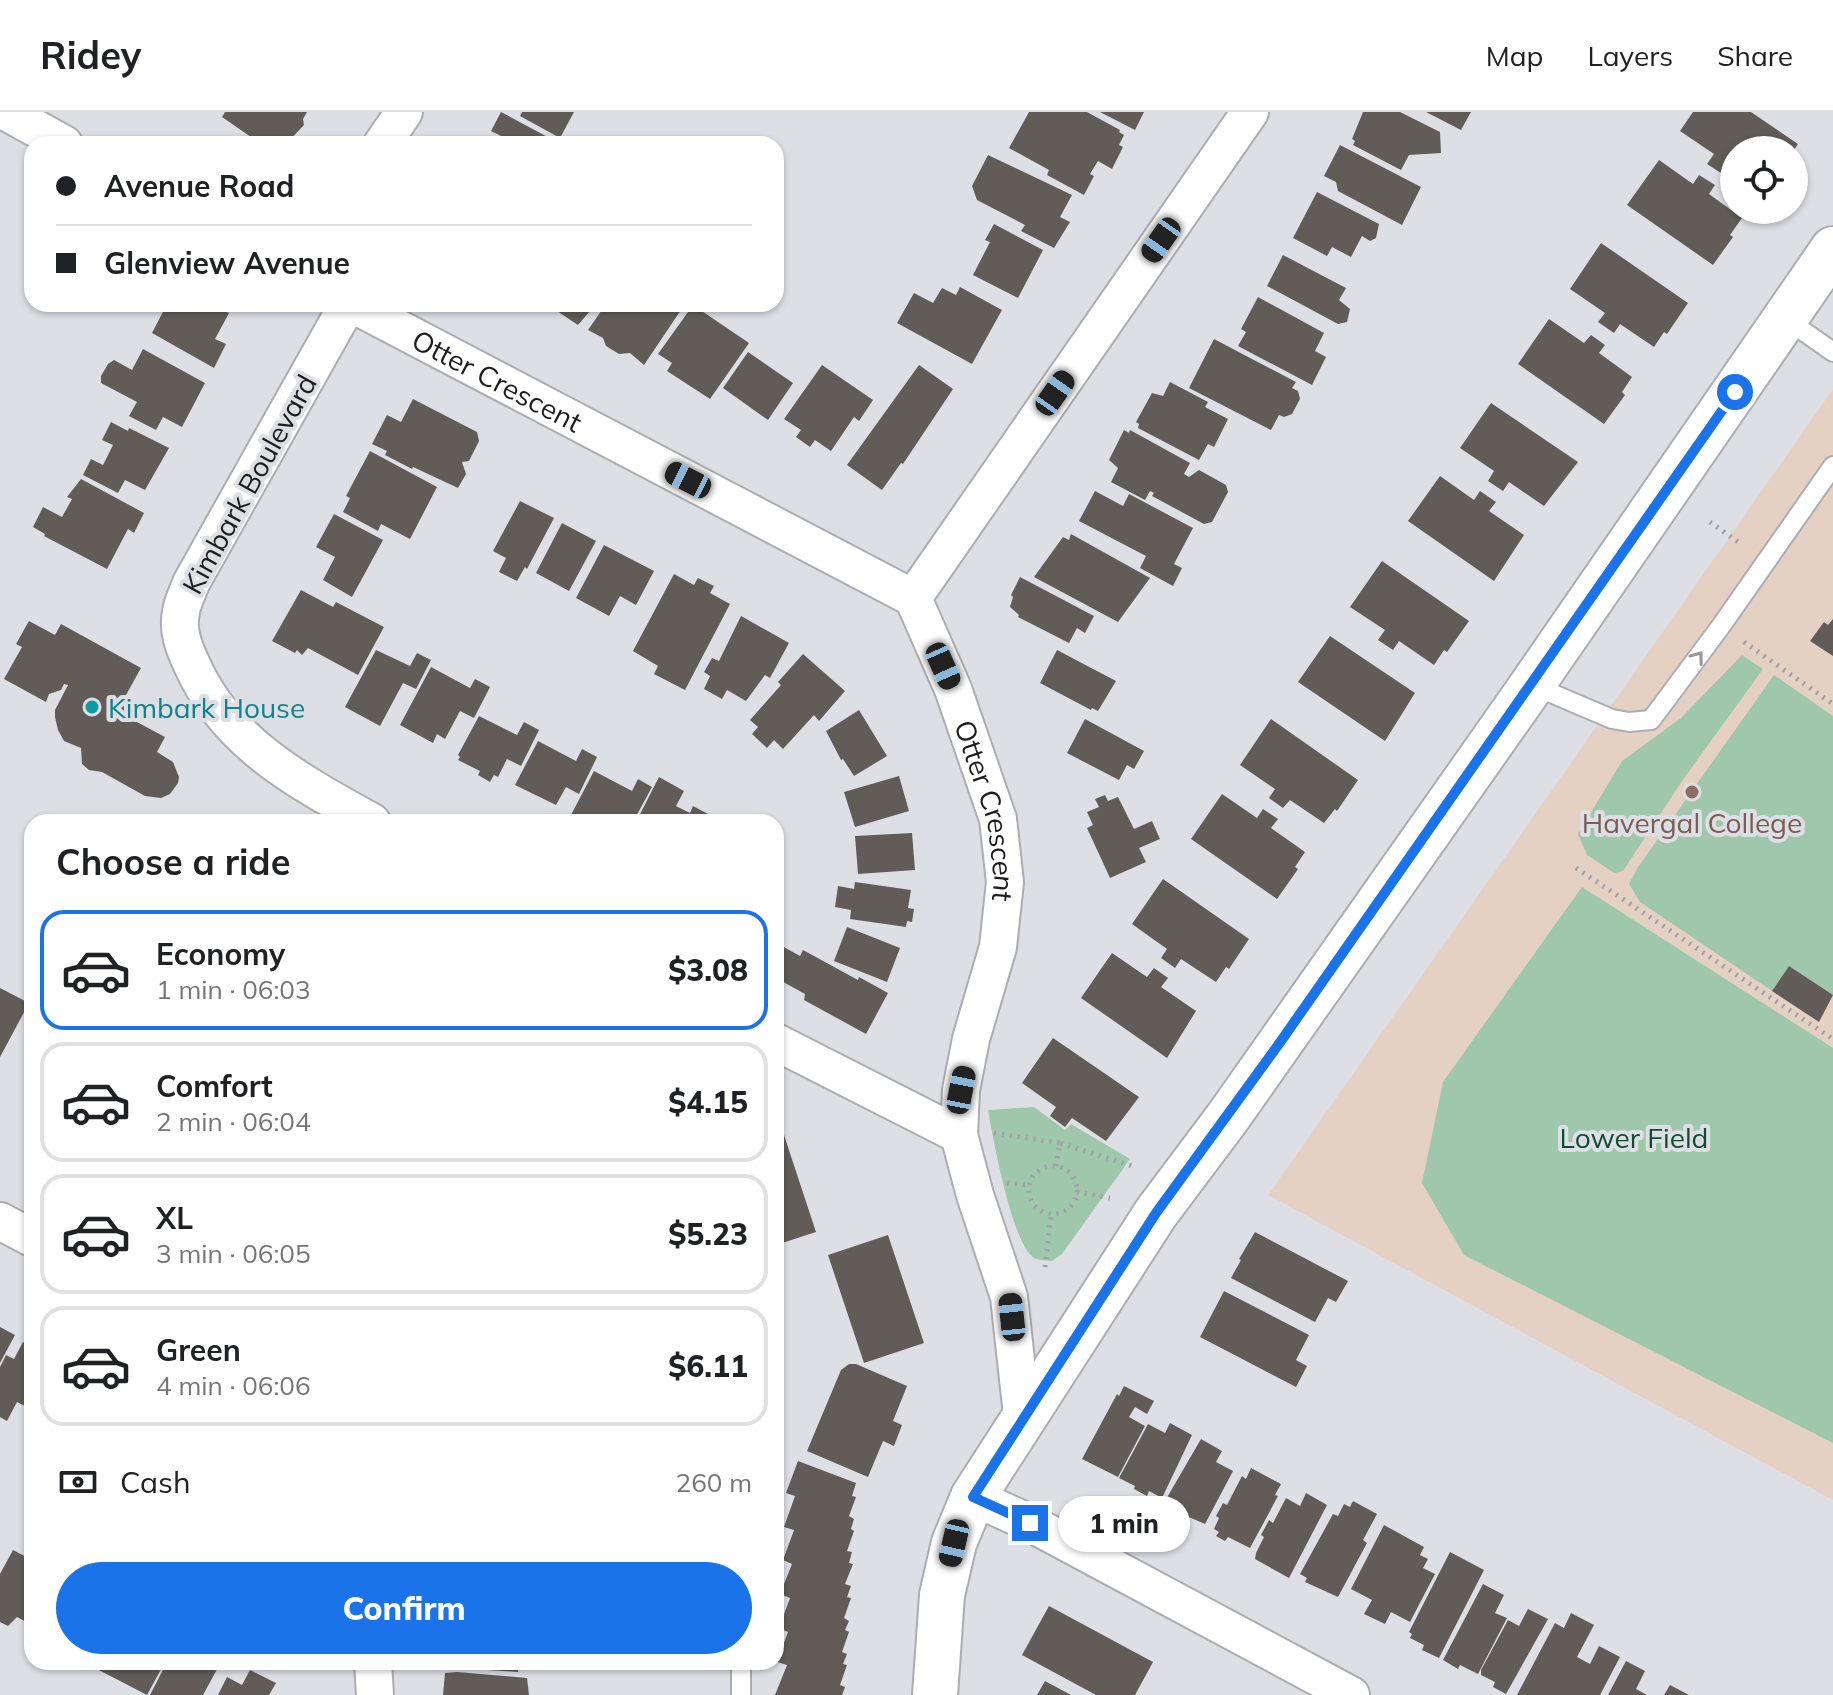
<!DOCTYPE html>
<html lang="en">
<head>
<meta charset="utf-8">
<style>
  body { margin:0; font-family:Mulish,sans-serif; background:#f2f2f2; color:#202124; height:100vh; display:flex; flex-direction:column; font-size:30px; white-space:nowrap }
  * { box-sizing:border-box; margin:0 }
  p { font-size:26px; color:#757577 }
  .icon { flex:none; width:44px; height:44px; fill:none; stroke:currentColor; stroke-width:2; stroke-linecap:round; stroke-linejoin:round }
  .map { position:relative; flex:1; overflow:hidden }
  .details { position:absolute; left:24px; top:702px; width:760px; height:856px; display:flex; flex-direction:column; background:#fff; border-radius:24px; box-shadow:0 2px 6px #0004 }
  .details>* { flex:none }
  .top-card { position:absolute; left:24px; top:24px; width:760px; height:176px; border-radius:24px; box-shadow:0 2px 6px #0004; display:grid; align-content:center; height:176px; padding:0 32px; background:#fff }
  .controls { position:absolute; left:1720px; top:24px; display:grid; gap:16px }
  .controls a { display:grid; place-items:center; width:88px; height:88px; border-radius:50%; background:#fff; box-shadow:0 2px 6px #0004; font-size:40px }
  .end { position:absolute; width:36px; height:36px; margin:-18px; border:10px solid #1a73e8; background:#fff; box-shadow:0 0 0 4px #fff }
  .from { border-radius:50% }
  .bubble { position:absolute; height:56px; border-radius:28px; background:#fff; box-shadow:0 2px 6px #0004; font-size:26px; font-weight:800; line-height:56px; text-align:center }
  .car { position:absolute; width:24px; height:48px; margin:-24px -12px; border-radius:10px; box-shadow:0 0 6px 2px #0007; background:linear-gradient(#222 24%,#8ab4d8 0 40%,#222 0 76%,#8ab4d8 0 86%,#222 0) }
  .top-card b { display:flex; align-items:center; gap:28px; height:76px; font-size:30px }
  .top-card b+b { border-top:2px solid #e0e0e0 }
  .top-card i { width:20px; height:20px; background:#202124 }
  ul { padding:0; list-style:none }
  li { display:flex; align-items:center; gap:24px; height:120px; margin:0 16px 12px; padding:0 16px; border:4px solid #e0e0e0; border-radius:24px }
  li div { flex:1 }
  li b { display:block; font-size:30px }
  li em { font-style:normal; font-weight:800 }
  li.active { border-color:#1a73e8 }
  li>.icon { width:72px; height:72px; stroke-width:1.5 }
  h2 { padding:0 32px; font-size:36px; line-height:96px }
  .pay { display:flex; align-items:center; gap:20px; height:88px; padding:0 32px; font-size:30px }
  .pay p { margin-inline-start:auto }
  .primary-button { display:flex; gap:16px; margin-top:auto; padding:16px 32px }
  .primary-button a { flex:1; height:92px; border-radius:48px; background:#1a73e8; color:#fff; font-size:32px; font-weight:800; line-height:92px; text-align:center }
  header { display:flex; align-items:center; gap:48px; box-sizing:border-box; height:112px; padding:0 40px; background:#fff; border-bottom:2px solid #e0e0e0 }
  header strong { font-size:38px }
  nav { display:flex; gap:44px; margin-inline-start:auto; font-size:28px }
  .map>svg:first-child { display:block }
  .education { fill:#e5d1c3 }
  .green { fill:#9ec7ac }
  .building { fill:#615c58 }
  .lines { fill:none; stroke-linecap:round; stroke-linejoin:round }
  .lane-casing { stroke:#acacb3; stroke-width:22 }
  .street-casing { stroke:#acacb3; stroke-width:40 }
  .secondary-casing { stroke:#acacb3; stroke-width:48 }
  .path { stroke:#9fa0a5; stroke-width:5; stroke-dasharray:2 6; stroke-linecap:butt }
  .lane { stroke:#fff; stroke-width:18 }
  .street { stroke:#fff; stroke-width:36 }
  .secondary { stroke:#fff; stroke-width:44 }
  .oneway { stroke:#99999a }
  .route { stroke:#1a73e8; stroke-width:10 }
  .culture-dot { fill:#0f9aa8; stroke:#dedfe5; stroke-width:3 }
  .education-dot { fill:#8d6e63; stroke:#dedfe5; stroke-width:3 }
  .labels { text-anchor:middle; dominant-baseline:central; stroke-width:8; stroke-linejoin:round; paint-order:stroke }
  .street-label { font-size:28px; fill:#1c1c1e; stroke:#dedfe5 }
  .culture-label { font-size:28px; fill:#0d838f; stroke:#dedfe5; text-anchor:start }
  .education-label { font-size:28px; fill:#785e54; stroke:#dedfe5 }
  .park-label { font-size:28px; fill:#114d2f; stroke:#dedfe5 }
</style>
</head>
<body>
<header>
<strong>Ridey</strong>
<nav><a>Map</a><a>Layers</a><a>Share</a></nav>
</header>
<div class="map">
<svg width="1833" height="1583" viewBox="0 0 1833 1583">
  <rect width="100%" height="100%" fill="#dedfe5"/>
  <!-- education -->
  <polygon class="education" points="1833,277 1833,1388 1268,1083"/>
  <!-- green -->
  <g class="green">
    <polygon points="1742,543 1763,557 1682,669 1623,759 1614,761 1587,743 1578,722 1622,649 1681,606"/>
    <polygon points="1774,563 1833,604 1833,883 1789,854 1772,879 1640,790 1629,772 1638,755"/>
    <polygon points="1582,775 1833,936 1833,1331 1464,1143 1422,1071 1443,970"/>
    <path d="M1034 995 1065 1018 1071 1012 1130 1047 1062 1142 1052 1149C1047 1149 1038 1148 1034 1146 1012 1132 993 1026 988 998Z"/>
  </g>
  <!-- building -->
  <g class="building">
    <polygon points="225,0 307,0 303,7 304,13 286,32 261,32 222,5"/>
    <polygon points="501,0 555,29 554,32 500,32 503,25 491,19"/>
    <polygon points="522,0 574,0 560,26 520,4"/>
    <polygon points="1029,0 1087,0 1120,18 1119,20 1124,23 1119,33 1123,35 1112,57 1098,49 1090,62 1094,64 1084,83 1047,63 1049,58 1009,36"/>
    <polygon points="1100,0 1144,0 1135,18"/>
    <polygon points="1363,0 1400,0 1440,20 1441,41 1409,43 1401,58 1353,33 1355,29 1352,27"/>
    <polygon points="1426,0 1471,0 1461,18"/>
    <polygon points="1693,0 1751,0 1798,32 1794,38 1734,38 1734,56 1731,53 1724,63 1707,52 1714,42 1680,19"/>
    <polygon points="1340,33 1421,75 1402,113 1338,79 1336,70 1324,64"/>
    <polygon points="988,43 1072,83 1060,105 1070,110 1054,136 1021,119 1025,113 977,88 972,74"/>
    <polygon points="1659,48 1693,72 1699,63 1715,73 1709,82 1742,106 1730,123 1733,125 1713,153 1627,93"/>
    <polygon points="1317,80 1379,112 1376,126 1370,129 1362,124 1351,145 1332,135 1327,144 1293,126"/>
    <polygon points="994,112 1043,138 1018,186 973,163 990,130 985,128"/>
    <polygon points="1601,131 1688,191 1667,222 1664,220 1654,235 1620,212 1614,221 1598,210 1605,201 1570,177"/>
    <polygon points="1283,143 1346,176 1339,188 1350,197 1347,210 1338,212 1267,174"/>
    <polygon points="960,175 1002,198 972,252 897,211 914,181 933,191 942,176 956,183"/>
    <polygon points="1258,185 1324,221 1315,239 1326,245 1312,273 1238,234 1246,220 1241,217"/>
    <polygon points="167,192 212,192 229,201 215,227 226,232 214,256 152,221"/>
    <polygon points="553,192 596,192 578,213 551,195"/>
    <polygon points="606,192 685,192 644,253 630,241 619,242 606,234 603,226 588,218"/>
    <polygon points="693,193 749,231 710,287 667,259 672,251 658,242"/>
    <polygon points="1549,207 1584,231 1591,223 1605,233 1599,241 1632,265 1622,280 1625,283 1604,312 1518,252"/>
    <polygon points="1214,227 1296,270 1292,276 1298,279 1300,287 1292,302 1284,305 1279,303 1271,318 1189,276"/>
    <polygon points="143,237 205,271 182,315 163,305 156,318 129,304 137,290 101,271 101,264 108,252 114,248 132,258"/>
    <polygon points="748,240 793,271 768,308 723,276"/>
    <polygon points="822,253 873,288 859,309 854,305 831,339 815,328 810,335 796,325 801,318 784,307"/>
    <polygon points="919,253 953,277 903,352 901,351 882,378 847,353"/>
    <polygon points="1170,270 1208,290 1205,295 1228,307 1214,335 1208,332 1199,348 1138,316 1139,312 1136,310 1152,281 1163,284"/>
    <polygon points="413,287 477,320 479,329 469,349 462,350 466,362 458,376 413,355 412,357 385,343 387,339 372,332 387,303 401,310"/>
    <polygon points="1491,291 1578,350 1544,394 1509,370 1503,379 1488,369 1494,359 1460,336"/>
    <polygon points="111,310 128,319 129,316 169,336 145,378 125,368 118,381 83,363 91,347 103,353 113,333 102,328"/>
    <polygon points="1124,318 1129,321 1130,318 1190,351 1184,362 1189,365 1199,358 1226,373 1228,380 1212,410 1204,412 1152,384 1154,381 1150,379 1145,388 1111,370 1118,356 1109,348"/>
    <polygon points="370,339 437,375 410,427 381,412 378,419 343,400 350,386 346,384"/>
    <polygon points="1440,364 1474,388 1480,379 1496,390 1489,399 1524,423 1494,469 1408,409"/>
    <polygon points="81,367 144,401 134,421 128,417 107,457 44,424 45,422 33,415 43,395 62,405 72,387 67,385"/>
    <polygon points="1095,379 1123,394 1129,382 1193,416 1174,452 1182,456 1173,474 1140,456 1146,444 1079,409"/>
    <polygon points="520,389 554,406 527,457 525,455 517,469 499,460 506,446 493,439"/>
    <polygon points="334,402 383,428 352,485 323,468 335,445 316,435"/>
    <polygon points="562,411 596,429 569,479 536,461"/>
    <polygon points="1071,422 1150,466 1118,510 1034,465 1063,425 1069,428"/>
    <polygon points="604,433 654,459 636,493 620,484 609,504 576,486"/>
    <polygon points="1382,449 1469,509 1447,540 1444,538 1434,553 1399,529 1393,538 1378,528 1385,518 1350,495"/>
    <polygon points="674,462 694,473 698,466 714,474 710,481 730,492 685,578 654,562 658,554 633,539"/>
    <polygon points="1020,465 1094,504 1085,521 1077,516 1069,531 1018,505 1019,503 1010,495 1013,485 1011,483"/>
    <polygon points="301,478 333,495 336,490 384,515 358,563 308,536 302,543 297,538 295,541 272,529"/>
    <polygon points="741,504 789,531 770,566 765,563 746,589 727,578 722,587 704,577 710,564 704,560 712,546 719,549"/>
    <polygon points="1833,507 1833,544 1810,529 1824,510 1828,513"/>
    <polygon points="29,509 55,523 61,512 141,556 121,592 139,602 135,609 165,625 157,640 173,650 179,665 178,671 170,682 161,686 145,684 102,660 89,658 82,652 81,636 64,629 58,618 55,605 55,598 68,573 64,572 61,578 49,582 46,590 4,567 22,535 16,532"/>
    <polygon points="1330,524 1415,581 1385,629 1298,570"/>
    <polygon points="376,538 410,554 417,541 431,548 416,577 403,571 380,614 345,595"/>
    <polygon points="1057,538 1116,569 1098,599 1092,596 1091,598 1040,571"/>
    <polygon points="803,542 845,579 819,609 814,603 783,637 774,628 767,636 752,622 758,615 750,608 781,573 778,570"/>
    <polygon points="431,555 470,576 475,567 490,575 474,606 460,599 445,627 437,622 433,631 400,613"/>
    <polygon points="859,598 887,644 854,664 843,647 841,648 826,619"/>
    <polygon points="479,604 517,623 524,610 539,618 521,654 507,647 498,665 494,663 490,670 478,663 480,659 458,648 460,645 458,643"/>
    <polygon points="1085,607 1144,639 1134,657 1127,653 1119,668 1067,641"/>
    <polygon points="1271,607 1358,668 1337,699 1335,697 1324,711 1290,688 1283,696 1269,686 1275,677 1240,653"/>
    <polygon points="538,629 576,649 582,637 597,645 579,682 566,675 556,693 515,673"/>
    <polygon points="594,659 632,679 638,667 652,675 633,710 622,707 620,710 573,710 575,705 571,703"/>
    <polygon points="899,664 909,699 855,715 844,680"/>
    <polygon points="659,665 684,679 676,694 690,701 693,694 708,702 704,710 636,710"/>
    <polygon points="1222,682 1257,706 1263,697 1278,707 1271,716 1305,740 1295,755 1298,757 1277,787 1191,727"/>
    <polygon points="1105,683 1108,689 1118,685 1134,717 1152,709 1160,727 1139,736 1146,750 1110,766 1087,716 1093,713 1087,700 1099,695 1095,687"/>
    <polygon points="912,721 915,758 858,762 855,724"/>
    <polygon points="1163,767 1249,827 1229,857 1226,855 1216,870 1181,847 1175,856 1161,846 1167,837 1132,812"/>
    <polygon points="855,770 911,778 908,796 914,797 912,810 907,809 906,815 850,807 851,798 835,795 838,774 854,777"/>
    <polygon points="847,815 900,836 887,870 834,849"/>
    <polygon points="776,834 780,837 782,834 800,844 803,838 858,868 859,865 888,881 866,922 804,888 805,882 776,866"/>
    <polygon points="1112,841 1147,865 1154,856 1168,866 1161,875 1196,899 1167,946 1081,886"/>
    <polygon points="1789,854 1833,883 1819,910 1772,879"/>
    <polygon points="0,876 29,891 0,945"/>
    <polygon points="1053,926 1139,985 1106,1029 1072,1006 1065,1015 1050,1004 1056,995 1022,971"/>
    <polygon points="780,1011 816,1120 776,1133 776,1012"/>
    <polygon points="1255,1120 1348,1169 1336,1190 1328,1186 1315,1210 1231,1166 1241,1148 1239,1147"/>
    <polygon points="888,1123 924,1231 864,1251 828,1143"/>
    <polygon points="1224,1179 1309,1223 1296,1248 1307,1254 1296,1275 1200,1225"/>
    <polygon points="0,1215 15,1223 0,1251"/>
    <polygon points="23,1230 32,1235 32,1290 29,1296 17,1290 7,1309 0,1305 0,1255 6,1243 14,1247"/>
    <polygon points="849,1252 856,1252 907,1274 893,1309 902,1313 894,1334 883,1329 868,1365 807,1339 841,1258"/>
    <polygon points="1124,1274 1154,1289 1147,1302 1135,1295 1129,1305 1145,1314 1118,1365 1082,1347 1117,1282 1119,1284"/>
    <polygon points="1170,1311 1192,1323 1162,1386 1149,1379 1147,1384 1134,1377 1135,1374 1119,1366 1148,1312 1165,1321"/>
    <polygon points="1201,1327 1222,1339 1216,1350 1233,1359 1205,1412 1175,1399 1177,1395 1165,1389"/>
    <polygon points="798,1349 856,1371 852,1384 856,1385 849,1404 854,1407 851,1417 854,1419 847,1439 852,1440 849,1451 853,1452 845,1472 851,1474 847,1485 851,1486 844,1506 849,1509 845,1518 849,1520 842,1540 847,1542 843,1552 847,1553 840,1573 845,1575 842,1583 775,1583 787,1553 777,1550 788,1520 779,1516 790,1486 780,1482 792,1452 783,1448 794,1418 784,1415 795,1384 786,1381"/>
    <polygon points="1251,1356 1281,1372 1275,1383 1278,1384 1250,1436 1228,1425 1225,1429 1216,1424 1219,1420 1214,1417 1219,1406 1216,1404 1223,1391 1227,1393 1242,1364 1246,1367"/>
    <polygon points="1306,1381 1327,1393 1289,1466 1255,1447 1256,1441 1264,1425 1261,1423 1269,1408 1273,1411 1286,1386 1300,1394"/>
    <polygon points="1353,1389 1377,1402 1363,1428 1367,1431 1338,1485 1305,1470 1307,1466 1300,1462 1333,1402 1338,1404 1344,1392 1350,1395"/>
    <polygon points="1384,1413 1424,1435 1420,1443 1428,1447 1423,1456 1435,1462 1410,1510 1391,1500 1385,1512 1364,1502 1372,1488 1351,1477"/>
    <polygon points="13,1438 32,1448 32,1513 17,1505 8,1514 0,1510 0,1462"/>
    <polygon points="1450,1440 1484,1458 1439,1546 1422,1538 1424,1533 1410,1526 1412,1522 1409,1520"/>
    <polygon points="1483,1472 1504,1483 1495,1501 1507,1506 1478,1562 1460,1553 1458,1557 1443,1548"/>
    <polygon points="1049,1494 1153,1550 1135,1583 1096,1583 1022,1543"/>
    <polygon points="1528,1497 1548,1507 1506,1582 1493,1575 1495,1570 1481,1563 1481,1558 1508,1508 1519,1514"/>
    <polygon points="1571,1501 1594,1513 1577,1545 1590,1552 1599,1534 1620,1545 1600,1583 1517,1583 1555,1511 1564,1516"/>
    <polygon points="1626,1549 1645,1559 1636,1577 1647,1583 1608,1583"/>
    <polygon points="98,1550 165,1550 147,1583 95,1556"/>
    <polygon points="167,1550 221,1550 203,1583 150,1583"/>
    <polygon points="442,1550 525,1550 525,1555 519,1554 518,1560 441,1555"/>
    <polygon points="250,1558 276,1571 269,1583 218,1583 227,1565 242,1573"/>
    <polygon points="457,1560 527,1566 529,1583 443,1583 445,1561"/>
    <polygon points="1045,1569 1071,1583 1037,1583"/>
    <polygon points="1670,1573 1689,1583 1664,1583"/>
  </g>
  <g class="lines">
    <defs>
      <g id="lane">
        <polyline points="1786,207 1833,240"/>
        <polyline points="1532,573 1612,607 1629,610 1651,608 1721,514 1833,354"/>
        <polyline points="741,1583 741,1550"/>
      </g>
      <g id="street">
        <polyline points="6,0 64,32"/>
        <polyline points="382,32 404,0"/>
        <path d="M348 192 191 471C188 480 182 491 181 500 177 519 184 536 192 553 227 632 300 670 372 710"/>
        <path id="s1" d="M352 192 913 486 953 577 998 707 1005 770 998 835 971 927 961 978 959 1023 975 1083 1009 1185 1021 1294 1028 1301"/>
        <polyline points="913,486 1250,0"/>
        <polyline points="776,930 959,1023"/>
        <polyline points="0,1109 32,1126"/>
        <polyline points="973,1385 1030,1411 1351,1583"/>
        <polyline points="373,1550 375,1583"/>
      </g>
      <polyline id="secondary" points="935,1583 942,1483 954,1431 973,1385 1156,1101 1228,1005 1525,583 1833,137"/>
    </defs>
    <!-- lane casing -->
    <use href="#lane" class="lane-casing"/>
    <!-- street casing -->
    <use href="#street" class="street-casing"/>
    <!-- secondary casing -->
    <use href="#secondary" class="secondary-casing"/>
    <!-- path -->
    <g class="path">
      <polyline points="1710,410 1741,432"/>
      <polyline points="1744,530 1833,592"/>
      <polyline points="1576,756 1833,927"/>
      <polyline points="994,1021 1060,1031"/>
      <circle cx="1053" cy="1078" r="24"/>
      <polyline points="1056,1054 1060,1031 1132,1054"/>
      <polyline points="1007,1071 1029,1073"/>
      <polyline points="1077,1080 1110,1086"/>
      <polyline points="1045,1155 1051,1103"/>
    </g>
    <!-- lane -->
    <use href="#lane" class="lane"/>
    <!-- street -->
    <use href="#street" class="street"/>
    <!-- secondary -->
    <use href="#secondary" class="secondary"/>
  </g>
  <!-- one-way arrows -->
  <defs><path id="oneway-chevron" d="M-2-3.5L2.5 0L-2 3.5" fill="none" stroke-width="1.6" stroke-linecap="round" stroke-linejoin="round" transform="scale(2)"/></defs>
  <use class="oneway" href="#oneway-chevron" transform="translate(1698 545) rotate(-53)"/>
  <g class="lines">
    <!-- route -->
    <polyline class="route" points="1030,1411 973,1385 1156,1101 1281,929 1735,280"/>
  </g>
  <!-- markers -->
  <circle class="culture-dot" cx="92" cy="595" r="8"/>
  <circle class="education-dot" cx="1692" cy="680" r="8"/>
  <g class="labels">
    <!-- street labels -->
    <g class="street-label">
      <text stroke="none"><textPath href="#s1" startOffset="164">Otter Crescent</textPath></text>
      <text transform="translate(249 372) rotate(-61)">Kimbark Boulevard</text>
      <text stroke="none"><textPath href="#s1" startOffset="860">Otter Crescent</textPath></text>
    </g>
    <!-- culture labels -->
    <g class="culture-label">
      <text x="108" y="595">Kimbark House</text>
    </g>
    <!-- education labels -->
    <g class="education-label">
      <text x="1692" y="710">Havergal College</text>
    </g>
    <!-- park labels -->
    <g class="park-label">
      <text x="1634" y="1025">Lower Field</text>
    </g>
  </g>
</svg>
<div class="controls">
<a><svg class="icon" aria-label="locate" viewBox="0 0 24 24"><circle cx="12" cy="12" r="6"/><path d="M12 2v4M12 18v4M2 12h4M18 12h4"/></svg></a>
</div>
<i class="end from" style="left:1735px;top:280px"></i>
<i class="end" style="left:1030px;top:1411px"></i>
<div class="bubble" style="left:1058px;top:1384px;width:132px">1 min</div>
<i class="car" style="left:1161px;top:128px;rotate:215deg"></i>
<i class="car" style="left:1055px;top:281px;rotate:35deg"></i>
<i class="car" style="left:688px;top:368px;rotate:297deg"></i>
<i class="car" style="left:943px;top:554px;rotate:156deg"></i>
<i class="car" style="left:961px;top:978px;rotate:11deg"></i>
<i class="car" style="left:1012px;top:1205px;rotate:354deg"></i>
<i class="car" style="left:954px;top:1431px;rotate:193deg"></i>
<div class="top-card">
<b><i class="from"></i>Avenue Road</b>
<b><i></i>Glenview Avenue</b>
</div>
<section class="details">
<h2>Choose a ride</h2>
<ul>
<li class="active"><svg class="icon" aria-label="car" viewBox="0 0 24 24"><path d="M5 17H2v-5l4-1 3-4h7l3 4 3 1v5h-3M9 17h6M6 11h13"/><circle cx="7" cy="17" r="2"/><circle cx="17" cy="17" r="2"/></svg><div><b>Economy</b><p>1 min · 06:03</p></div><em>$3.08</em></li>
<li><svg class="icon" aria-label="car" viewBox="0 0 24 24"><path d="M5 17H2v-5l4-1 3-4h7l3 4 3 1v5h-3M9 17h6M6 11h13"/><circle cx="7" cy="17" r="2"/><circle cx="17" cy="17" r="2"/></svg><div><b>Comfort</b><p>2 min · 06:04</p></div><em>$4.15</em></li>
<li><svg class="icon" aria-label="car" viewBox="0 0 24 24"><path d="M5 17H2v-5l4-1 3-4h7l3 4 3 1v5h-3M9 17h6M6 11h13"/><circle cx="7" cy="17" r="2"/><circle cx="17" cy="17" r="2"/></svg><div><b>XL</b><p>3 min · 06:05</p></div><em>$5.23</em></li>
<li><svg class="icon" aria-label="car" viewBox="0 0 24 24"><path d="M5 17H2v-5l4-1 3-4h7l3 4 3 1v5h-3M9 17h6M6 11h13"/><circle cx="7" cy="17" r="2"/><circle cx="17" cy="17" r="2"/></svg><div><b>Green</b><p>4 min · 06:06</p></div><em>$6.11</em></li>
</ul>
<div class="pay"><svg class="icon" aria-label="cash" viewBox="0 0 24 24"><path d="M3 7h18v10H3z"/><circle cx="12" cy="12" r="2"/></svg>Cash<p>260 m</p></div>
<div class="primary-button"><a>Confirm</a></div>
</section>
</div>
</body>
</html>
